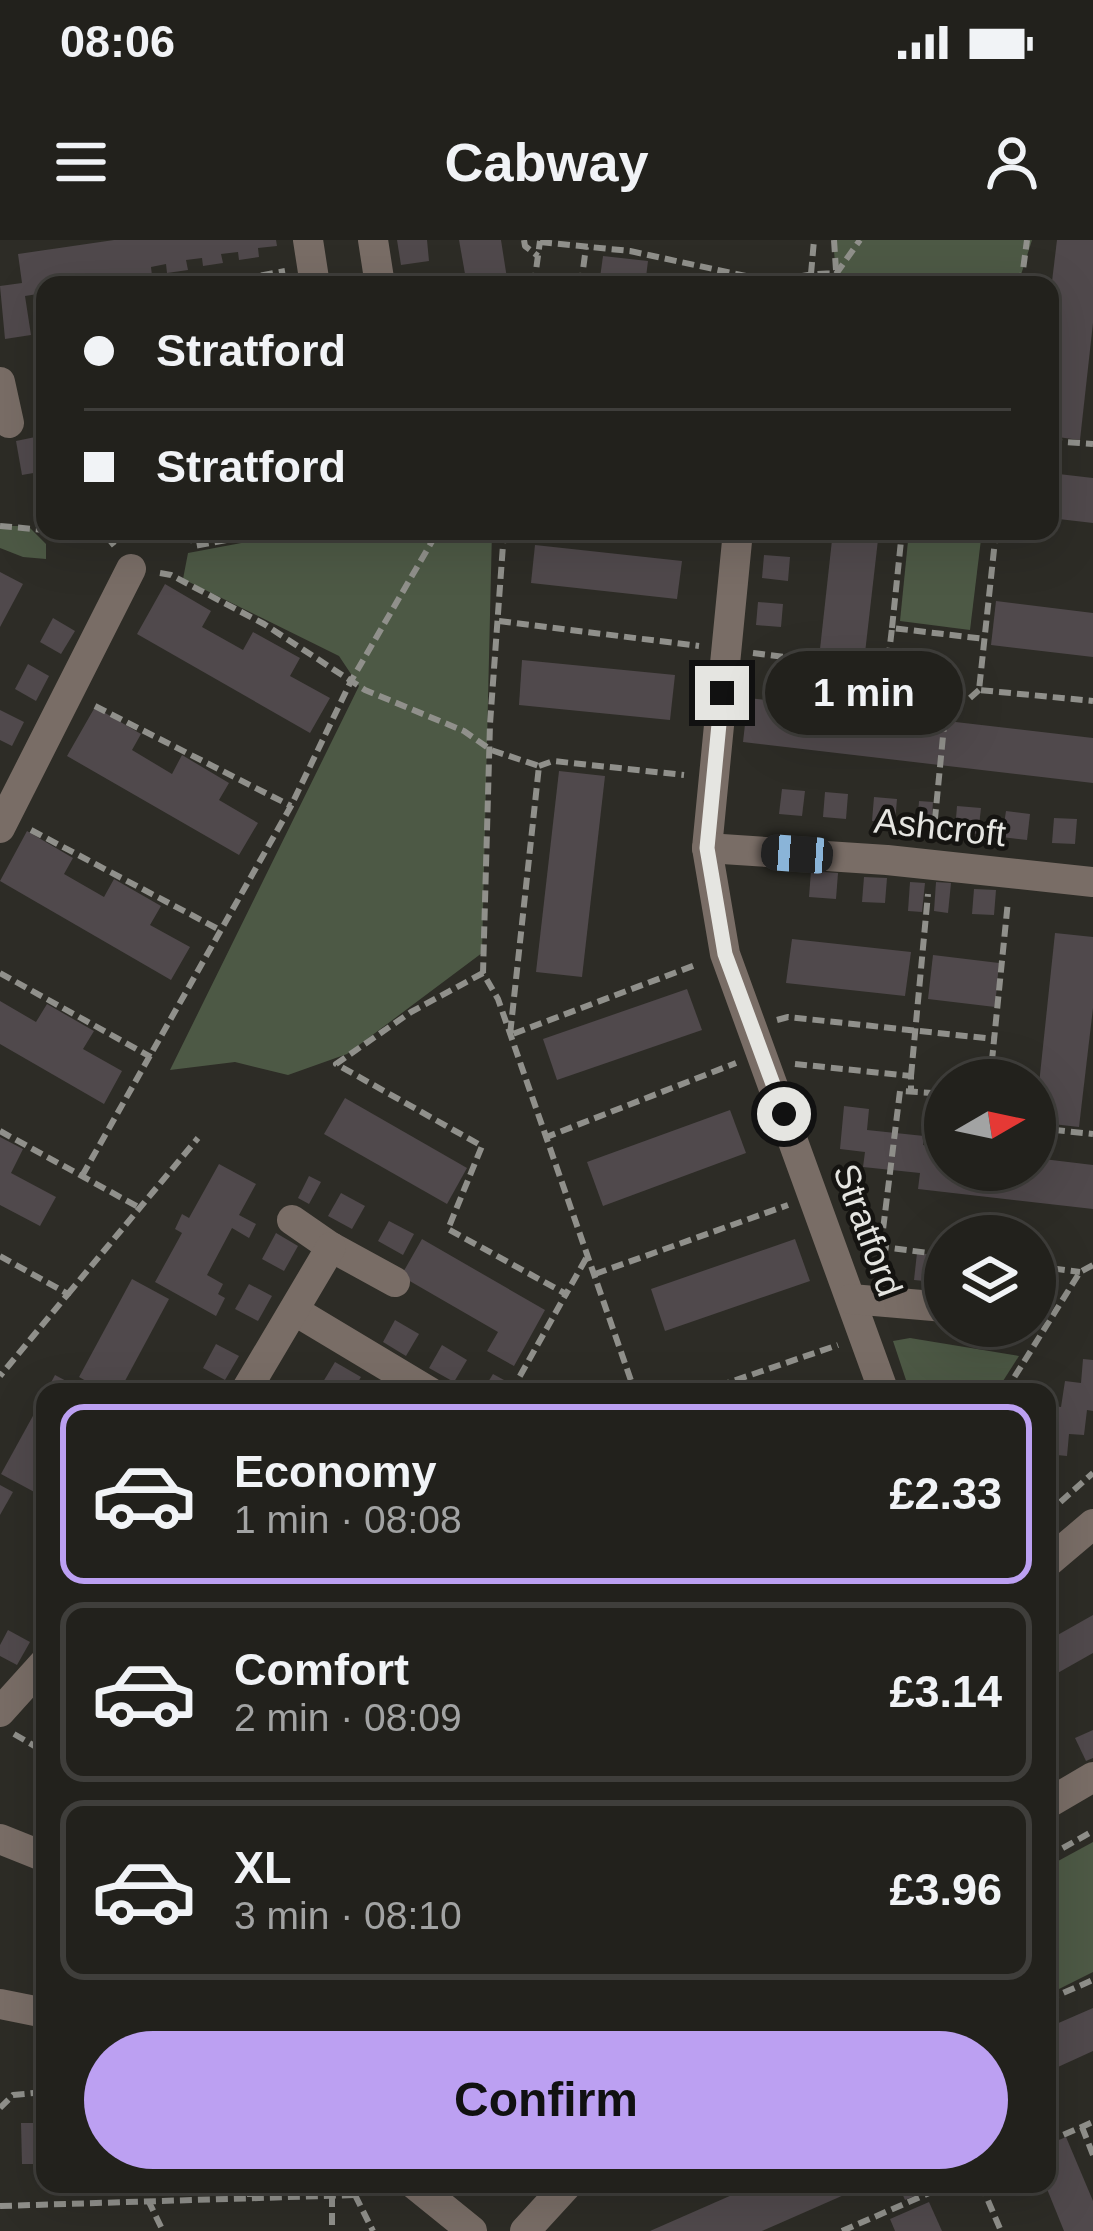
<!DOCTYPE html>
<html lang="en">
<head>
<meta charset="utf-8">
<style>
  body { margin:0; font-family:Helvetica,sans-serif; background:#2a2925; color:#f1f3f6; height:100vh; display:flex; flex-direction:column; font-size:45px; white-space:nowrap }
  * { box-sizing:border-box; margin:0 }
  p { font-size:39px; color:#a2a3a3 }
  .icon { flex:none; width:66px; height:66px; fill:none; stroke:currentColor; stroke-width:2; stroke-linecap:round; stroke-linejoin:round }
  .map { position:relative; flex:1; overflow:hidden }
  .details { position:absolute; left:36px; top:1143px; width:1020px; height:810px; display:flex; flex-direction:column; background:#22211c; border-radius:24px; box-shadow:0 12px 48px #0002,0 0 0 3px #3f3e3b }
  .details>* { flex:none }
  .hud { position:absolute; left:36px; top:36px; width:1023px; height:264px; border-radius:24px; box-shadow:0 12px 48px #0002,0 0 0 3px #3f3e3b; display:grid; align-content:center; height:264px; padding:0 48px; background:#22211c }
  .needle { width:78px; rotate:81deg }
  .tools { position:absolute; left:924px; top:819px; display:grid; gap:24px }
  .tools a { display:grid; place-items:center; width:132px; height:132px; border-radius:50%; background:#22211c; box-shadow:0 12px 48px #0002,0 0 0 3px #3f3e3b; font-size:60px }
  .end { position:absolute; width:54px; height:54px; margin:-27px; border:15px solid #e5e5e1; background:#111; box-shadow:0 0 0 6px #111 }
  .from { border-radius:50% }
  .bubble { position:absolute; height:84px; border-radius:42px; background:#22211c; box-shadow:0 12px 48px #0002,0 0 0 3px #3f3e3b; font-size:39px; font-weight:800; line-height:84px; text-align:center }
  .car { position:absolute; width:36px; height:72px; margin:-36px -18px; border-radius:15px; box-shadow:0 0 9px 3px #0007; background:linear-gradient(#222 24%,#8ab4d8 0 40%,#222 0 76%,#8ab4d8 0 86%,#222 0) }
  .hud b { display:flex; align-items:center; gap:42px; height:114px; font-size:45px }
  .hud b+b { border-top:3px solid #3f3e3b }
  .hud i { width:30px; height:30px; background:#f1f3f6 }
  ul { padding:21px 0 0; list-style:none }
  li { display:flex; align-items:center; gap:36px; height:180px; margin:0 24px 18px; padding:0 24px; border:6px solid #3f3e3b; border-radius:24px }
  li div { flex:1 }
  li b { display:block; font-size:45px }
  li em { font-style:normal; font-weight:800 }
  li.selected { border-color:#bca0f2 }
  li>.icon { width:108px; height:108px; stroke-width:1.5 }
  .action { display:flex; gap:24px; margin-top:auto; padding:24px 48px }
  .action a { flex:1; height:138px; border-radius:72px; background:#bca0f2; color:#111; font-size:48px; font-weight:800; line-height:138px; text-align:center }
  .status { display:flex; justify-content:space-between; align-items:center; height:84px; padding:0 60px; background:#22211c; direction:ltr }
  .status svg { height:33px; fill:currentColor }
  header { display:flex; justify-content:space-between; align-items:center; height:156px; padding:0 48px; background:#22211c; font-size:54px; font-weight:800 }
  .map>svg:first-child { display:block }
  .green { fill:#4d5945 }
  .building { fill:#50494c }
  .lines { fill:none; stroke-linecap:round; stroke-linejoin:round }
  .path { stroke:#90908b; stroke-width:6; stroke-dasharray:12 6; stroke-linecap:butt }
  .minor { stroke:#796d66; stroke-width:30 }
  .route { stroke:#e5e5e1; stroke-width:15 }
  .labels { text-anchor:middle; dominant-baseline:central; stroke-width:9; stroke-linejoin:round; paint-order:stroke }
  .street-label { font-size:36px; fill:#e5e5e1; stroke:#151411 }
</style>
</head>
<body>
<div class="status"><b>08:06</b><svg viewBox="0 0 49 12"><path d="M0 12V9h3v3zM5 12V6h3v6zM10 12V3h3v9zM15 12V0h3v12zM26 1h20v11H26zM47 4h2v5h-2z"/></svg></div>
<header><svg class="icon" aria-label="menu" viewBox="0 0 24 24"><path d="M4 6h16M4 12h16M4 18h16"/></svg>Cabway<svg class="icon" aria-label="person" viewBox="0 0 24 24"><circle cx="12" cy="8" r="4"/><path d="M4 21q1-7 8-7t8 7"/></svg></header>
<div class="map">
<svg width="1093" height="1991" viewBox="0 0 1093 1991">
  <rect width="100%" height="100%" fill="#2d2c26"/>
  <!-- green -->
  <g class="green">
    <polygon points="833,0 1032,0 1019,41 836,34"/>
    <polygon points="0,286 28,286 46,304 46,319 23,317 0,308"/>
    <polygon points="305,291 492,291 482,713 347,814 288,835 235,822 170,830 359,446 339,416 183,339 188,313"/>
    <polygon points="909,291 982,291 970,390 900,381"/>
    <polygon points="910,1098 1019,1116 996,1152 910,1152 893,1101"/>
    <polygon points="1093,1602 1093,1732 1047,1755 1047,1627"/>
  </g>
  <!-- building -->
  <g class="building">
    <polygon points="114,0 276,0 277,6 258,8 259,17 239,20 238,12 221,14 223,23 203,26 202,18 186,20 188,30 167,33 166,24 151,27 152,36 95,41 95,35 79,38 80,45 43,43 44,53 25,56 31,95 5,99 0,46 22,43 18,14"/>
    <polygon points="397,0 427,0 429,21 401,25"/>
    <polygon points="459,0 501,0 508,45 467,45"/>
    <polygon points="1057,0 1093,0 1093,83 1080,200 1050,196 1050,58"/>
    <polygon points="603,16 648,21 645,45 599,45"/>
    <polygon points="439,35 441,45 405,45 405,39"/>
    <polygon points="45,195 45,231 22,235 16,201"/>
    <polygon points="1050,233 1093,238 1093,283 1050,278"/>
    <polygon points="833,291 879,291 865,413 820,409"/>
    <polygon points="535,305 682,321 677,359 531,343"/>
    <polygon points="764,315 790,317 788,341 762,338"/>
    <polygon points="0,332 23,344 0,387"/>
    <polygon points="165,344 211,371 202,387 243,410 253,392 300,418 290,436 330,458 310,493 137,394"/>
    <polygon points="996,361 1093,373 1093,417 991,405"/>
    <polygon points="758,362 783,364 781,387 756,385"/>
    <polygon points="53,378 75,391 61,414 40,402"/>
    <polygon points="522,420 675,435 670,480 519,465"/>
    <polygon points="28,424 49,436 36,461 15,449"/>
    <polygon points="748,458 1093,498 1093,543 743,502"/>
    <polygon points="95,467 141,494 132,510 172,534 182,515 229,543 219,560 258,583 239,615 67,516"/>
    <polygon points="0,470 24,482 12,506 0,500"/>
    <polygon points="559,531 605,536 582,737 536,732"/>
    <polygon points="782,549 805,551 802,576 779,574"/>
    <polygon points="825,552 848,554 846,579 823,577"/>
    <polygon points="874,557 897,559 895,583 872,581"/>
    <polygon points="919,561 933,562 931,591 917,590"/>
    <polygon points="957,566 981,568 978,594 955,591"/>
    <polygon points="1006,571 1030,574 1027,600 1002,597"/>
    <polygon points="1054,578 1077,579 1075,604 1052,603"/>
    <polygon points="27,591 73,618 64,634 104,657 114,639 161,666 150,685 190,707 171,740 0,641"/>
    <polygon points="811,631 838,633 836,659 809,657"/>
    <polygon points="864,637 887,638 885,663 862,662"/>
    <polygon points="910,642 925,643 922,672 908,671"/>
    <polygon points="936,642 951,643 948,673 934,671"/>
    <polygon points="974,649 996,650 994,675 972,674"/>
    <polygon points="1055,693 1093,697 1093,768 1079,887 1035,882"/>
    <polygon points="792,699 911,712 905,756 786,743"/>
    <polygon points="933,715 999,723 995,767 928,759"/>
    <polygon points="687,749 702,790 557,840 543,799"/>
    <polygon points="0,761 36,782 47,764 94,791 83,809 122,831 104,864 0,804"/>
    <polygon points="345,858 467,928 447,964 324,894"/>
    <polygon points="844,866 869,869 867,890 924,896 923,905 945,907 945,930 1035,930 1035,918 1093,925 1093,969 918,949 920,933 863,927 865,912 840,909"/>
    <polygon points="730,870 746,913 603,966 587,922"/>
    <polygon points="0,897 23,909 11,933 56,957 40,986 0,965"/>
    <polygon points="219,924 256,944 239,975 256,984 249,998 232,988 207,1035 223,1044 218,1054 225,1058 216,1076 155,1042 182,993 175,989 182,974 189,978"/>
    <polygon points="309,936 321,942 309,964 298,958"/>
    <polygon points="341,953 365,966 352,989 328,976"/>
    <polygon points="389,981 414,994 403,1015 378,1001"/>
    <polygon points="276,993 298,1006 284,1031 262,1019"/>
    <polygon points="422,999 545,1070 514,1126 487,1111 498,1092 401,1036"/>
    <polygon points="795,999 810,1041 665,1091 651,1049"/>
    <polygon points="917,1013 945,1016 945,1043 914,1040"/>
    <polygon points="132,1039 169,1059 119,1152 106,1152 79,1137"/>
    <polygon points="249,1044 272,1056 258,1081 235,1069"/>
    <polygon points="395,1080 419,1094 406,1116 383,1102"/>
    <polygon points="216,1104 239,1116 225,1140 203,1128"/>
    <polygon points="442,1105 467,1120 454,1142 429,1128"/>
    <polygon points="1083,1119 1093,1120 1093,1171 1087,1170 1084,1195 1069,1194 1067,1216 1047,1214 1047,1165 1061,1167 1065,1141 1081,1143"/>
    <polygon points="335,1122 361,1137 352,1152 340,1152 323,1142"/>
    <polygon points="493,1134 504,1140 497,1152 482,1152"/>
    <polygon points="55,1135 87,1152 46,1152"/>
    <polygon points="45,1154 45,1241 38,1254 1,1234"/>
    <polygon points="0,1245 13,1252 0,1275"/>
    <polygon points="45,1350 45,1379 33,1373"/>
    <polygon points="1093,1375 1093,1413 1047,1439 1047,1401"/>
    <polygon points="8,1390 30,1402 17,1425 0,1416 0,1405"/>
    <polygon points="1093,1490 1093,1518 1086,1521 1075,1498"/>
    <polygon points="1093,1768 1093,1811 1047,1832 1047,1788"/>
    <polygon points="21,1883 45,1883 45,1924 22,1924"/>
    <polygon points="1066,1897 1093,1961 1093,1991 1064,1991 1045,1944 1047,1905"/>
    <polygon points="757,1944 869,1944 762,1991 650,1991"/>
    <polygon points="898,1944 927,1944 930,1949 905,1960"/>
    <polygon points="929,1962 942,1991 895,1991 890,1979"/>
  </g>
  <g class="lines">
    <!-- path -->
    <g class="path">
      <polyline points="524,0 525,6 538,16"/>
      <polyline points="834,0 836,30"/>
      <polyline points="540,2 630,11 764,40 763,45"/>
      <polyline points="811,34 814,0"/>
      <polyline points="836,34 860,0"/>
      <path d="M764 40C790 41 812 31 836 34"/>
      <polyline points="208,45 285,31"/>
      <polyline points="534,45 540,1"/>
      <polyline points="581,45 586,7"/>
      <polyline points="1021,45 1027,0"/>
      <polyline points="1050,201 1093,204"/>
      <polyline points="0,286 45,290"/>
      <polyline points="54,291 105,294 116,308"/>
      <polyline points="192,291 194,306 275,291"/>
      <polyline points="504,291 490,484 483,733 498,759 635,1152"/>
      <polyline points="996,291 979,450 1093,461"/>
      <polyline points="160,333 171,335 264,384 365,450 464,491 491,510 539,526 510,795 698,724"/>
      <polyline points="499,381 699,406"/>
      <polyline points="892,388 902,291"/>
      <polyline points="753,413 887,430"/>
      <polyline points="979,450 970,458 885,448 892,388 985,399"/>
      <polyline points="95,466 291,566"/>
      <polyline points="539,526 553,521 684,535"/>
      <polyline points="31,590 218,689"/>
      <polyline points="933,599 947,455"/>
      <polyline points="0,733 151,817"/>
      <polyline points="483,733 411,772 336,824 482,906 448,989 566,1054 588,1015"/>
      <polyline points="777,780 788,777 994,799"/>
      <polyline points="795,824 911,836 911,851"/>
      <polyline points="911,836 928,654"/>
      <polyline points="990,840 1008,661"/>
      <polyline points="1035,888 1093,894"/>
      <polyline points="0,891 140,968"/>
      <polyline points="544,898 736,823"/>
      <polyline points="82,936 291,566 351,441 438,291"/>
      <polyline points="859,1004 945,1015"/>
      <polyline points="881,1006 900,851 932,853 931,871 945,873"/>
      <polyline points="0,1016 68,1054 0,1136"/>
      <polyline points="1035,1026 1080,1032"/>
      <polyline points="595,1034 788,965"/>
      <polyline points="68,1054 198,898"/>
      <polyline points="511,1152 566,1054"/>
      <polyline points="701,1152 838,1105"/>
      <polyline points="1005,1152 1080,1032 1093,1025"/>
      <polyline points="1047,1274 1093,1233"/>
      <polyline points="14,1494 45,1512"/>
      <polyline points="1047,1617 1093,1591"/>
      <polyline points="1047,1760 1093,1740"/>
      <polyline points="0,1868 13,1855 45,1852"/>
      <polyline points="1082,1887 1093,1915"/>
      <polyline points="1047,1902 1093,1882"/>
      <polyline points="981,1944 1001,1991"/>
      <polyline points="332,1955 332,1991"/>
      <polyline points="355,1955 373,1991"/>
      <polyline points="250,1957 250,1944"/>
      <polyline points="148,1960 163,1991"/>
      <polyline points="0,1966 355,1955 346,1944"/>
      <polyline points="842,1991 950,1944"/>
    </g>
    <!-- minor -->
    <g class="minor">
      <polyline points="308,0 315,45"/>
      <polyline points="373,0 380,45"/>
      <polyline points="0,142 9,183"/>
      <polyline points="738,291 707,608 725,714 884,1152"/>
      <polyline points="0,588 131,329"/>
      <polyline points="707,608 887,620 1093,642"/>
      <polyline points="292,980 331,1007 395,1042"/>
      <polyline points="851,1059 945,1067"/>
      <polyline points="295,1071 430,1152"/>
      <polyline points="245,1152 331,1007"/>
      <polyline points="1047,1323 1093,1284"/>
      <polyline points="0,1472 45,1422"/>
      <polyline points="1047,1564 1093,1537"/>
      <polyline points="0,1599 45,1617"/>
      <polyline points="0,1764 45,1773"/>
      <polyline points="414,1944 472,1991"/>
      <polyline points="525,1991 568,1944"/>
    </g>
  </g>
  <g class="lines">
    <!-- route -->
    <polyline class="route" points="722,453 707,608 725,714 784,874"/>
  </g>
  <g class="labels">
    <!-- street labels -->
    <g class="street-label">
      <text transform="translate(940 587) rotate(6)">Ashcroft</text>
      <text transform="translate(868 990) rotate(70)">Stratford</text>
    </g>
  </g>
</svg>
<div class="tools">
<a><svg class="needle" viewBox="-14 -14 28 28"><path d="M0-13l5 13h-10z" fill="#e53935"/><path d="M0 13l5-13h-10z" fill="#a2a3a3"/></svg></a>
<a><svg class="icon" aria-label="layers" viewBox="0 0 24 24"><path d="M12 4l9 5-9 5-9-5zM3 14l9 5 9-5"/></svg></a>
</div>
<i class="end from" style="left:784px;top:874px"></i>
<i class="end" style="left:722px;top:453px"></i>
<div class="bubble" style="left:765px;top:411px;width:198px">1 min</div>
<i class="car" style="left:797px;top:614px;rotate:274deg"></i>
<div class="hud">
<b><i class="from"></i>Stratford</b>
<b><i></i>Stratford</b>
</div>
<section class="details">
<ul>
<li class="selected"><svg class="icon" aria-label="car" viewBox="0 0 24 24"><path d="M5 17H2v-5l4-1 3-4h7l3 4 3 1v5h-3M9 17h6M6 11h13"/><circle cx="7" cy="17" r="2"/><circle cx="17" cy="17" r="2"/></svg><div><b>Economy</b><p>1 min · 08:08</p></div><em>£2.33</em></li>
<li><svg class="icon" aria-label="car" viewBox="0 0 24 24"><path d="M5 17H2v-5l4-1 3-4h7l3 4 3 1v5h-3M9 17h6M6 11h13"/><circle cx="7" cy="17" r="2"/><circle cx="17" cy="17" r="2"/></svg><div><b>Comfort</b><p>2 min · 08:09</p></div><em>£3.14</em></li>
<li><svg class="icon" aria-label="car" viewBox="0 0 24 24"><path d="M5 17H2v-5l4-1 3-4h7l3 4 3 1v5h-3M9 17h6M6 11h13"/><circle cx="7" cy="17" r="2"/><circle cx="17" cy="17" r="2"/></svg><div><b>XL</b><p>3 min · 08:10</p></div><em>£3.96</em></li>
</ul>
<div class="action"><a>Confirm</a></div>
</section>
</div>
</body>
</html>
